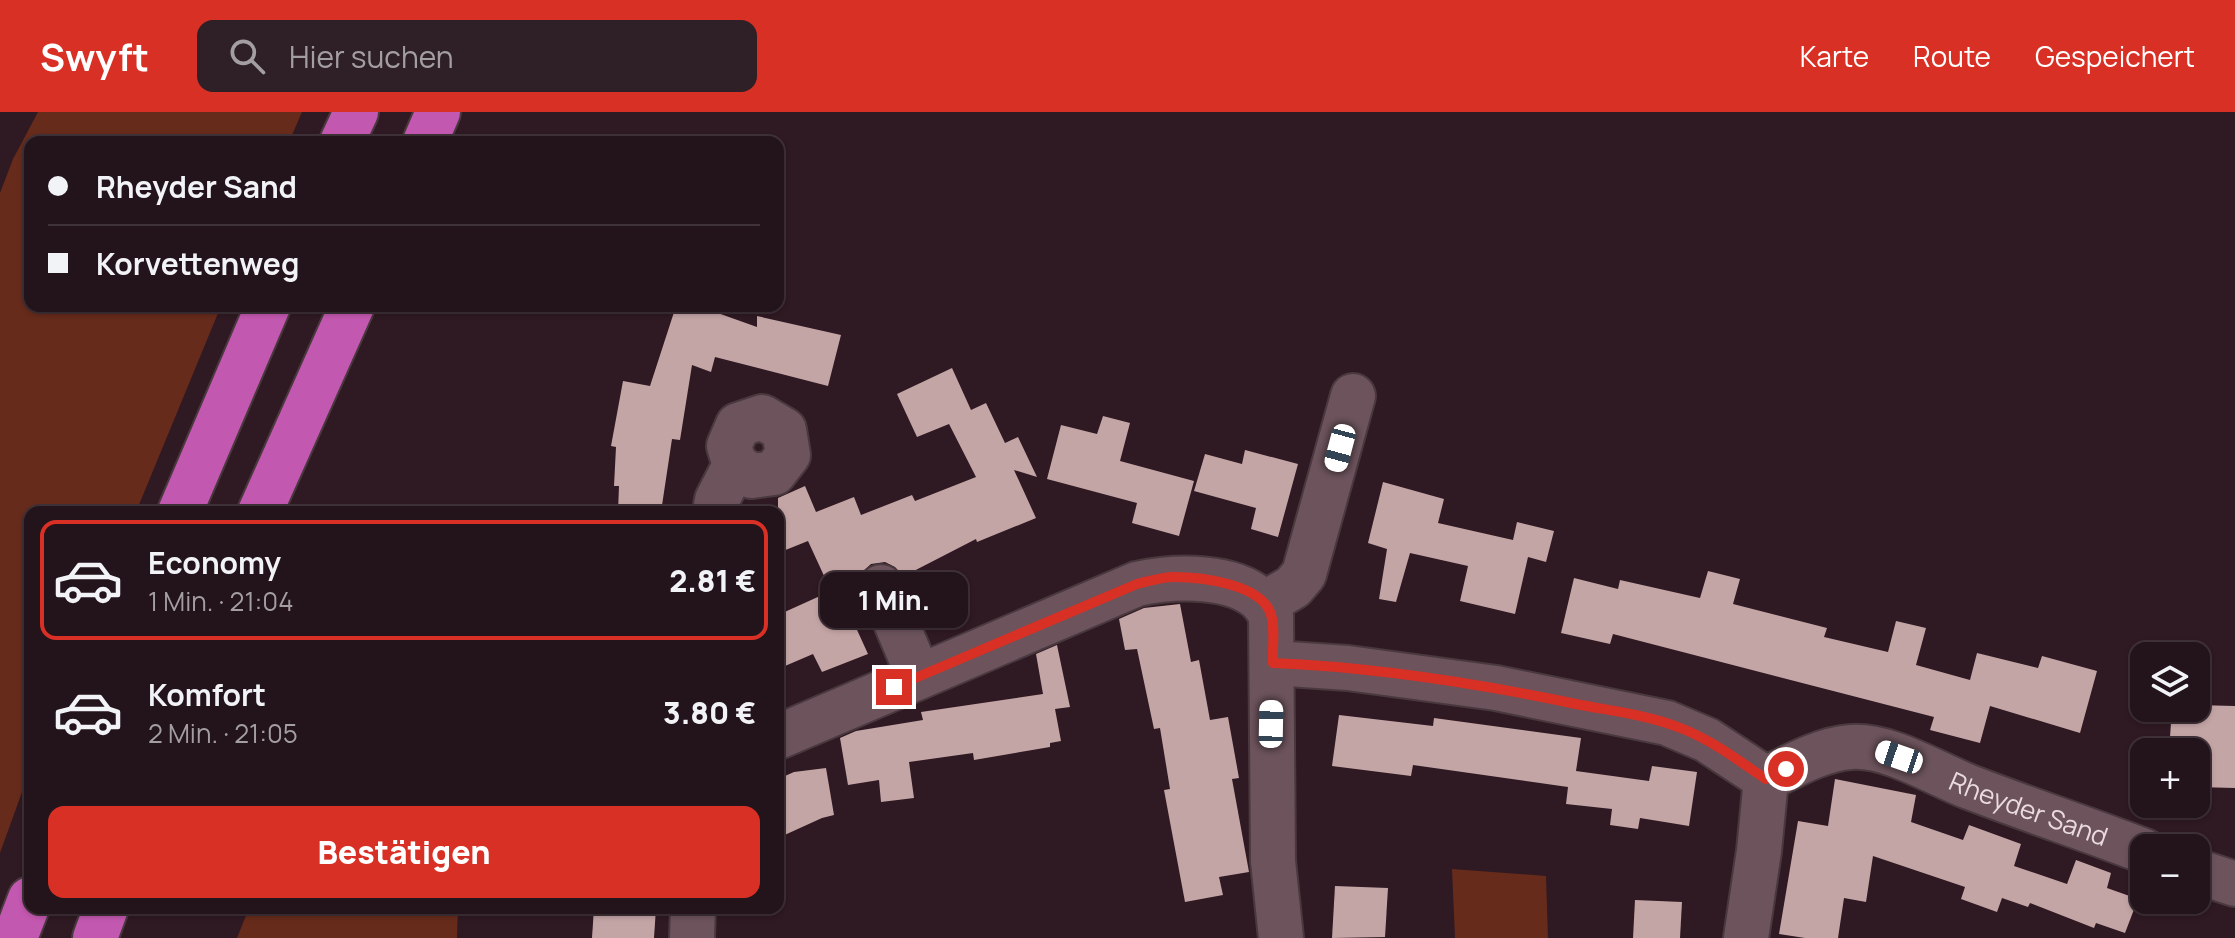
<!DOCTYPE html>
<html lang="de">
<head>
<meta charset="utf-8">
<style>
  body { margin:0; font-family:Manrope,sans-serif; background:#2f2027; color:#f1f3f6; height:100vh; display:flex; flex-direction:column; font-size:30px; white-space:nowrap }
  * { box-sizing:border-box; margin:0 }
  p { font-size:26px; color:#a39ea2 }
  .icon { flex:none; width:44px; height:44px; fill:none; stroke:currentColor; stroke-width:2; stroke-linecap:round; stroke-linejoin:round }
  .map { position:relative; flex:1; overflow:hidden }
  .side { position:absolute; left:24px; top:394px; width:760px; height:408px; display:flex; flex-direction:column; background:#23131a; border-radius:16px; box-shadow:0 2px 6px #0004,0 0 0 2px #403239 }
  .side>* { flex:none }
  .top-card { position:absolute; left:24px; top:24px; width:760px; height:176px; border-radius:16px; box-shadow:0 2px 6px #0004,0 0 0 2px #403239; display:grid; align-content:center; height:176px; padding:0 24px; background:#23131a }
  .tools { position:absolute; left:2130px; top:530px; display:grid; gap:16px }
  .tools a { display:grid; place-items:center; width:80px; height:80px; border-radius:16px; background:#23131a; box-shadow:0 2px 6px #0004,0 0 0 2px #403239; font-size:40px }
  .end { position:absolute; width:36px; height:36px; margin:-18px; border:10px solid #d93025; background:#fff; box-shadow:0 0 0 4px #fff }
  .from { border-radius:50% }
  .bubble { position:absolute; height:56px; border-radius:16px; background:#23131a; box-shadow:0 2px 6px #0004,0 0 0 2px #403239; font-size:26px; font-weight:800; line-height:56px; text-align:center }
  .car { position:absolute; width:24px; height:48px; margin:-24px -12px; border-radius:10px; box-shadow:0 0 6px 2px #0007; background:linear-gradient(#fff 24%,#345 0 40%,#fff 0 76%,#345 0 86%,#fff 0) }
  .top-card b { display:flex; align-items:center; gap:28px; height:76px; font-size:30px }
  .top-card b+b { border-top:2px solid #403239 }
  .top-card i { width:20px; height:20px; background:#f1f3f6 }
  ul { padding:14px 0 0; list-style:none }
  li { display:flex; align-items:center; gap:24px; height:120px; margin:0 16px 12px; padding:0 8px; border:4px solid transparent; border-radius:16px }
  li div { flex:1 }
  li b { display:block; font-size:30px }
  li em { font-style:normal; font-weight:800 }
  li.selected { border-color:#d93025 }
  li>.icon { width:72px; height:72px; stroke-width:1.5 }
  .button { display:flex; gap:16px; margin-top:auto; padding:16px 24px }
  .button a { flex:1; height:92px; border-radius:16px; background:#d93025; color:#fff; font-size:32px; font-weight:800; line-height:92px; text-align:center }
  header { display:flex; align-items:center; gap:48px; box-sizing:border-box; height:112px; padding:0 40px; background:#d93025; color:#fff }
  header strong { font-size:38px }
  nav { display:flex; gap:44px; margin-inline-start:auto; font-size:28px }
  .search { width:560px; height:72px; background:#2f2027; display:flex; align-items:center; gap:20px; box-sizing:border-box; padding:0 28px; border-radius:16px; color:#a39ea2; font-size:30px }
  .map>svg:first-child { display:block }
  .green { fill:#662b1b }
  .building { fill:#c4a5a6 }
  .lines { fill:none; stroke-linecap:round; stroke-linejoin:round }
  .minor-casing { stroke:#49383e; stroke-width:48 }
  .highway-casing { stroke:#49383e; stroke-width:48 }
  .minor { stroke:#6c535c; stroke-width:44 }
  .highway { stroke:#c358b0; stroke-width:44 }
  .route { stroke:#d93025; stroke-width:10 }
  .labels { text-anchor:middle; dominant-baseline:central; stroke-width:8; stroke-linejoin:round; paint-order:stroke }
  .street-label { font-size:26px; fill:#ebdbe0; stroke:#11070b }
</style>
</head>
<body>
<header>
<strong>Swyft</strong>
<div class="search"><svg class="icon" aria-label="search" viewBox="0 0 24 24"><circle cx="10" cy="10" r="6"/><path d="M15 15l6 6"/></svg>Hier suchen</div>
<nav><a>Karte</a><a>Route</a><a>Gespeichert</a></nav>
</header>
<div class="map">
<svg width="2235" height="826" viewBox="0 0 2235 826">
  <rect width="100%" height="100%" fill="#2f1922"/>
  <!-- green -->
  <g class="green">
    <polygon points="38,0 302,0 289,30 30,30 30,194 221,194 136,400 30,400 30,658 0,741 0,81 13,47"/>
    <polygon points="1452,757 1546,764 1548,826 1455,826"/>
    <polygon points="249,796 458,796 457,826 237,826"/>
  </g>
  <!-- building -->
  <g class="building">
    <polygon points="676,194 698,194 757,215 757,204 841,223 828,274 715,245 711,260 692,253 680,328 672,327 661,400 618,400 619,374 614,374 616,335 611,334 623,269 650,274"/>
    <polygon points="952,256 971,298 986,291 1005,331 1018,325 1037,365 1014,358 1036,406 977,430 976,427 908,462 902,463 895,455 885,450 871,452 861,461 856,471 857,481 843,487 868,542 822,560 813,542 778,557 778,503 831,479 808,429 778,441 778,386 805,374 816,400 854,385 861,403 912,383 915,389 976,365 949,312 917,325 897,282"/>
    <polygon points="1103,304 1130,311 1120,349 1194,369 1179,424 1132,411 1137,391 1047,367 1061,313 1097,322"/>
    <polygon points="1245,338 1298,352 1278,425 1251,417 1256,396 1194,379 1205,342 1242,352"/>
    <polygon points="1383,370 1444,387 1438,411 1513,428 1517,410 1554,419 1546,450 1528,445 1515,502 1460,489 1468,454 1410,441 1396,490 1379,487 1387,437 1368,431"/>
    <polygon points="1708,459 1740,467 1733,492 1827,516 1824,525 1888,540 1896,509 1926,516 1916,553 1970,568 1977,541 2038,556 2042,544 2097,559 2080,621 1990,594 1980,631 1930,618 1934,605 1613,522 1610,532 1561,521 1574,466 1618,477 1620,468 1700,486"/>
    <polygon points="1180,492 1191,550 1199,548 1210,608 1228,605 1239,666 1232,667 1249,760 1219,765 1223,783 1185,790 1164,678 1170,677 1160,616 1154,617 1137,537 1125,538 1119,507 1144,496"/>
    <polygon points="1057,533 1070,595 1055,597 1061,629 1050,631 1050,635 974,648 973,641 909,650 914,686 881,690 879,668 848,673 840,626 856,619 923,608 921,600 1043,582 1036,542"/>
    <polygon points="2196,593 2235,594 2235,676 2196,675 2196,640 2169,640 2172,596 2196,596"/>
    <polygon points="1339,603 1433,614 1434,606 1581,626 1576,659 1649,669 1652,654 1697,660 1689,714 1640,706 1638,717 1610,713 1612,697 1566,692 1568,675 1413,653 1411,664 1332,654"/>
    <polygon points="826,656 834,703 822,706 778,726 778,667 794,660"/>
    <polygon points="1835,667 1916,683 1911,710 1963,728 1969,713 2021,732 2014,754 2067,772 2076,748 2111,761 2107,776 2138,787 2125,821 2096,811 2094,816 2030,791 2028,795 2002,786 1997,800 1961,787 1965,775 1873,744 1866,790 1844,786 1838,826 1805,826 1779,822 1798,709 1828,714"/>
    <polygon points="1335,774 1388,776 1385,825 1332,826"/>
    <polygon points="1635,788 1682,790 1680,826 1633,826"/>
    <polygon points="594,796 656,796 654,826 592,826"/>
  </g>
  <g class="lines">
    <defs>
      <g id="minor">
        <polyline points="715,400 717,388 735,353 729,334 738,313 762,305 784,318 788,343 774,361 752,364 735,353"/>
        <polyline points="881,475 919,565"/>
        <path id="s1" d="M1273 551 1348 556 1496 576 1667 611 1707 628 1766 667C1792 654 1822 637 1851 635 1889 632 1937 663 1972 676 2029 698 2087 717 2144 739"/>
        <path d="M778 625 1137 472C1174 464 1237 461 1264 492"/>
        <polyline points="2196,759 2235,772"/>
        <polyline points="692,826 693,796"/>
        <polyline points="1281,826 1273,749 1271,503 1264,492 1293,475 1304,462 1353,284"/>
        <polyline points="1746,826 1759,739 1766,667"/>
      </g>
      <g id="highway">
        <polyline points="342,30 356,0"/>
        <polyline points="425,30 438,0"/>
        <polyline points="180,400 268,194"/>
        <polyline points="260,400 352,194"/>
        <polyline points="15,826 30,787"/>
        <polyline points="95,826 106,796"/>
      </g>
    </defs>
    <!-- minor casing -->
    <use href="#minor" class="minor-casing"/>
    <!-- highway casing -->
    <use href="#highway" class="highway-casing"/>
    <!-- minor -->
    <use href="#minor" class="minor"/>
    <!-- highway -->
    <use href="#highway" class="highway"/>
  </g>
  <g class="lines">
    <!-- route -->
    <path class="route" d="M894 575 1137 472C1149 469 1162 465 1174 465 1201 465 1259 472 1270 500 1276 514 1272 536 1273 551 1374 555 1476 571 1576 592 1611 599 1650 603 1683 617 1713 629 1739 649 1766 667L1786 657"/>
  </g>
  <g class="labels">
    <!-- street labels -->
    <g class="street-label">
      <text stroke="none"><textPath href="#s1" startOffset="794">Rheyder Sand</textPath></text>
    </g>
  </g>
</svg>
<div class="tools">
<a><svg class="icon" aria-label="layers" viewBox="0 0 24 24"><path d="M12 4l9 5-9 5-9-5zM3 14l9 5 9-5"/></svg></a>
<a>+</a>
<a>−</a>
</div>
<i class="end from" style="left:1786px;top:657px"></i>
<i class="end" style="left:894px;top:575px"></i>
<div class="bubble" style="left:820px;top:460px;width:148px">1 Min.</div>
<i class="car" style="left:1340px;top:336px;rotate:195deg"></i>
<i class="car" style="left:1271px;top:612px;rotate:1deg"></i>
<i class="car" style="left:1899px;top:645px;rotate:289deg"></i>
<div class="top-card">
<b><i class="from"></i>Rheyder Sand</b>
<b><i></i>Korvettenweg</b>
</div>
<section class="side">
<ul>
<li class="selected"><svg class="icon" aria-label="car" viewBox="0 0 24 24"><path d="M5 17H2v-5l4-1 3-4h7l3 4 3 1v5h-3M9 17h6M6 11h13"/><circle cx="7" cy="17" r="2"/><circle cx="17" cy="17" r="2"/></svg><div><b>Economy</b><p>1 Min. · 21:04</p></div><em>2.81 €</em></li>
<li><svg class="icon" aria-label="car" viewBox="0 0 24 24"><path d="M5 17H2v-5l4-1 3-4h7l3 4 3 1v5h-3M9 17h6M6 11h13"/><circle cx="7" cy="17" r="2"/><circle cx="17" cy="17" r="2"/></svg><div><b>Komfort</b><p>2 Min. · 21:05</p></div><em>3.80 €</em></li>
</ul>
<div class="button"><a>Bestätigen</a></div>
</section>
</div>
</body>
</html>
